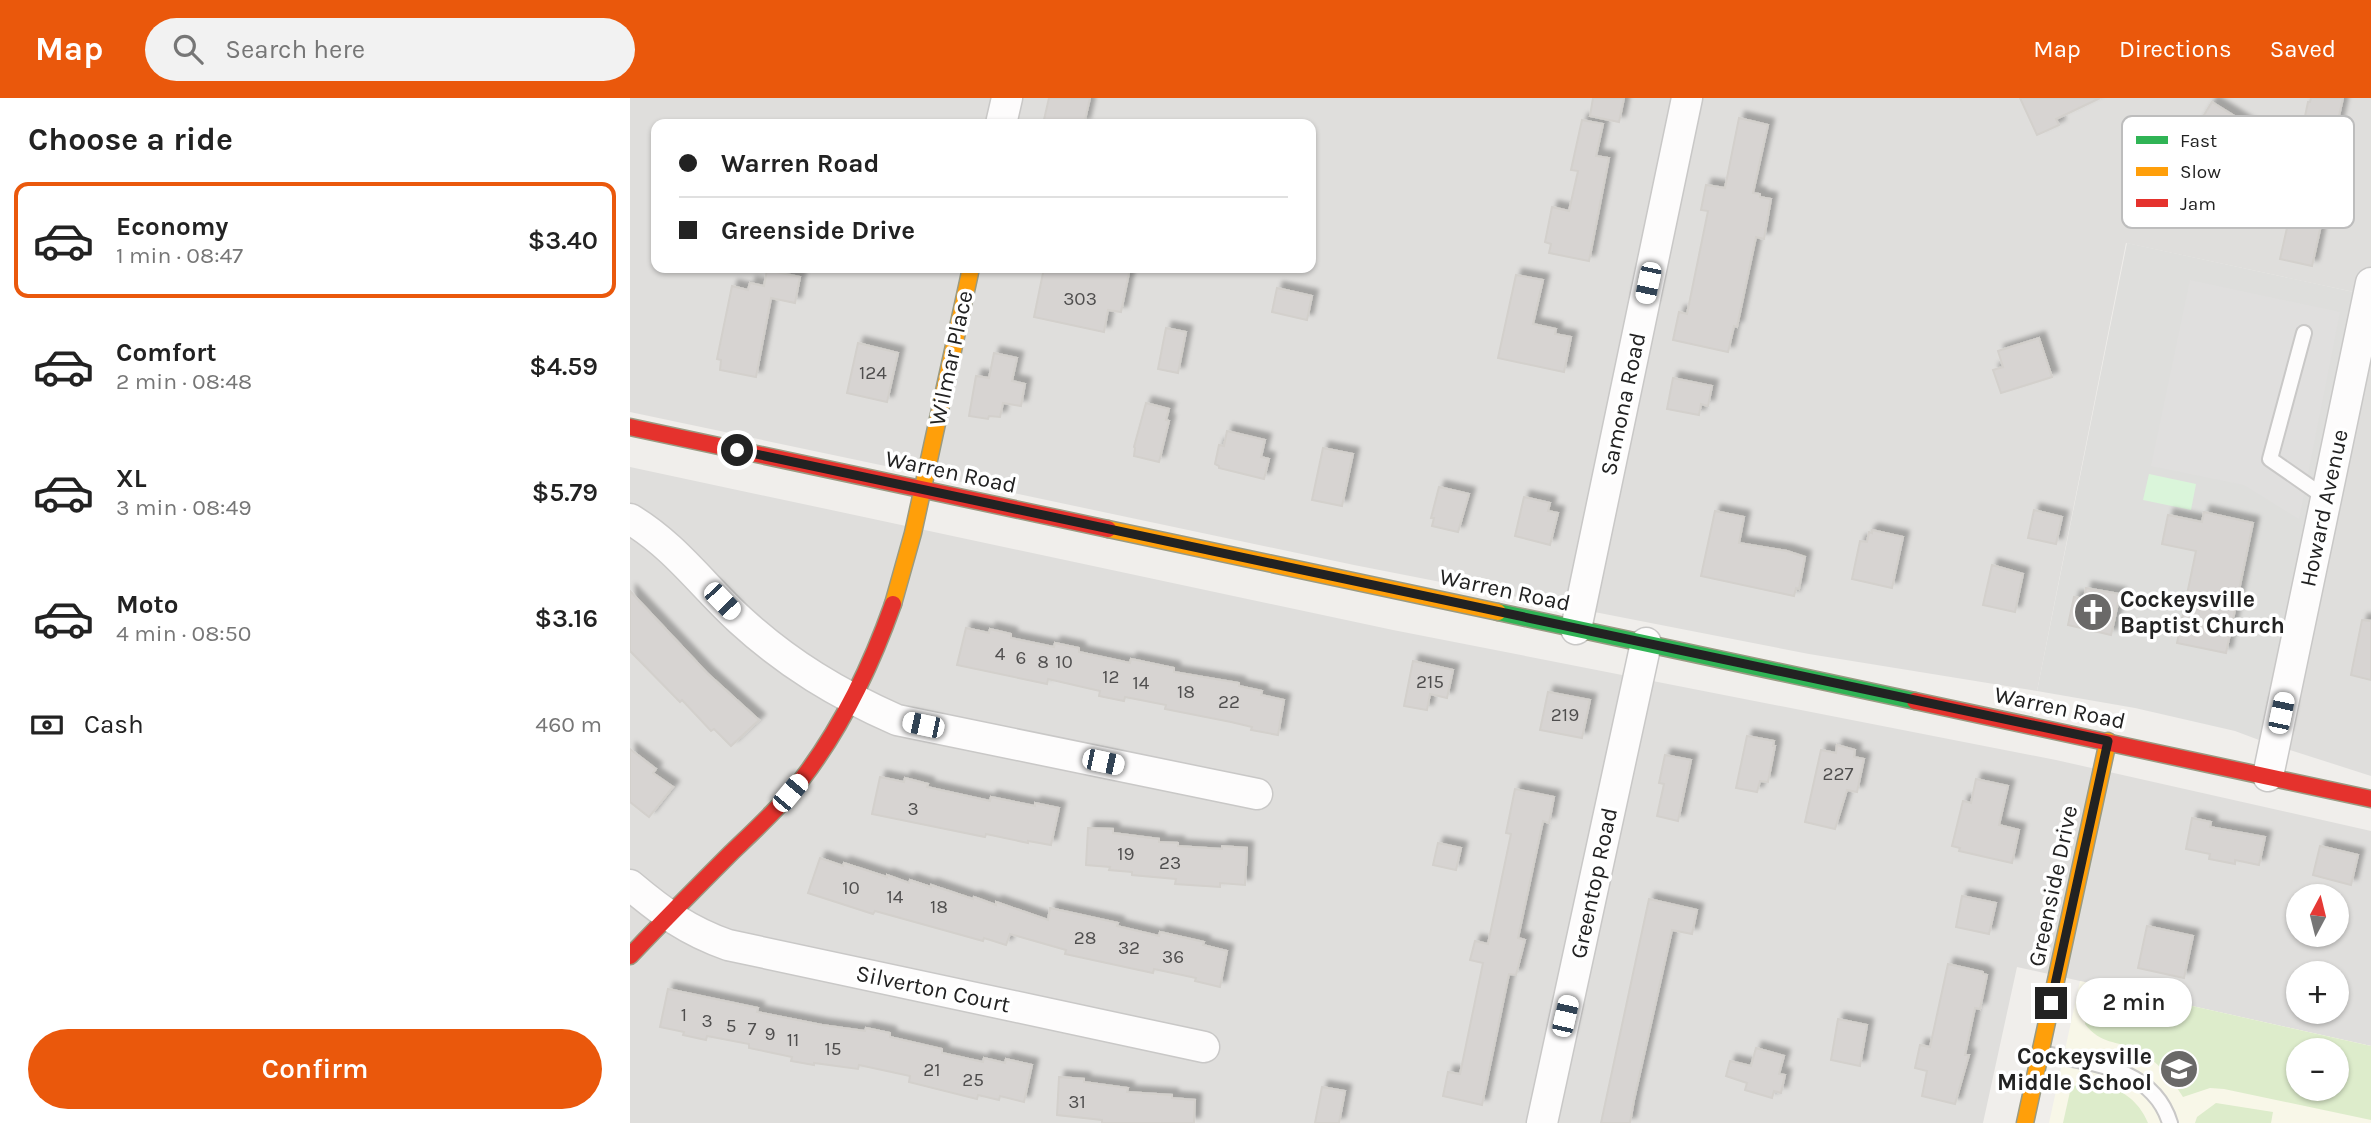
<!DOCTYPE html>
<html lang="en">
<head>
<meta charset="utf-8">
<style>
  body { margin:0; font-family:Karla,sans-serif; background:#f2f2f2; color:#222; height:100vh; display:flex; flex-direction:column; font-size:26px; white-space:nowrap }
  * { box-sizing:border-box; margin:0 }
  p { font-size:23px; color:#767676 }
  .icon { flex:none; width:38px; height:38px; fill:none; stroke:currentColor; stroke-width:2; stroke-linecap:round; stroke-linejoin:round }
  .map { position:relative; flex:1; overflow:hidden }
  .details { display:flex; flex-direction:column; background:#fff; width:630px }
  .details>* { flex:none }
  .top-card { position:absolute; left:21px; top:21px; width:665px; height:154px; border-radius:14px; box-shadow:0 2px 5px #0004; display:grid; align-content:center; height:154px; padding:0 28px; background:#fff }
  .needle { width:46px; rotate:7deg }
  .fabs { position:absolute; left:1656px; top:786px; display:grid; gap:14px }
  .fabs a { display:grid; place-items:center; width:63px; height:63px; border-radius:50%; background:#fff; box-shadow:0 2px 5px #0004; font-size:35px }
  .end { position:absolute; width:32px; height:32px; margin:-16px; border:9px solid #222; background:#fff; box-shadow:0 0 0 4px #fff }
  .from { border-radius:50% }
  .bubble { position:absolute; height:49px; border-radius:24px; background:#fff; box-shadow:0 2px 5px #0004; font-size:23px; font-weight:600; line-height:49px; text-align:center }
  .car { position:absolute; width:21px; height:42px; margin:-21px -10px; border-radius:9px; box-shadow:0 0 5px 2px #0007; background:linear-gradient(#fff 24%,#345 0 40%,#fff 0 76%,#345 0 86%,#fff 0) }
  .top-card b { display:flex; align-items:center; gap:24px; height:66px; font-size:26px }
  .top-card b+b { border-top:2px solid #e0e0e0 }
  .top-card i { width:18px; height:18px; background:#222 }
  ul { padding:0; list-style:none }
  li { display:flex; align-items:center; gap:21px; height:116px; margin:0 14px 10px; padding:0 14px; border:4px solid transparent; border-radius:14px }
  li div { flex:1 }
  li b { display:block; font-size:26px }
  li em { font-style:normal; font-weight:600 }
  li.current { border-color:#ea580c }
  li>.icon { width:63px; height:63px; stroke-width:1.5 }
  h2 { padding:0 28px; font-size:32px; line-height:84px }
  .pay { display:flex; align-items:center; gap:18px; height:77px; padding:0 28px; font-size:26px }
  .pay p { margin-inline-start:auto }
  .button { display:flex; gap:14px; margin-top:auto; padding:14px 28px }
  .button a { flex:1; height:80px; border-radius:42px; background:#ea580c; color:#fff; font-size:28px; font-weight:600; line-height:80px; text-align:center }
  header { display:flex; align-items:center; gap:42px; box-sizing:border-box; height:98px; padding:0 35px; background:#ea580c; color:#fff }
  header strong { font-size:33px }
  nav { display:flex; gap:38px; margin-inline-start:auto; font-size:24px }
  .search { width:490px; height:63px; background:#f2f2f2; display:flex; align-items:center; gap:18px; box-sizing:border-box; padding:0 24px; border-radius:38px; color:#767676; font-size:26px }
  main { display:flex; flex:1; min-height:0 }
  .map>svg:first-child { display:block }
  .residential { fill:#dfdedc; fill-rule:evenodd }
  .education { fill:#f8f7e8; fill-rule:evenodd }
  .religious { fill:#dededc }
  .grass { fill:#ddeccb; fill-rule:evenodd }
  .park { fill:#daf5da }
  .parking { fill:#e0dfde }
  .building { fill:#d7d4d2; stroke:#d3d0cc; stroke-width:2; filter:url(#shadow) }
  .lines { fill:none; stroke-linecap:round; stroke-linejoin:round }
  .lane-casing { stroke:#c9c8c7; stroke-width:18 }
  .street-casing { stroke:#c9c8c7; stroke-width:33 }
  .fast-casing { stroke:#999a82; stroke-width:19 }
  .slow-casing { stroke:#999a82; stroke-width:19 }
  .jam-casing { stroke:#999a82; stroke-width:19 }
  .lane { stroke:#fdfcfc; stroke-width:14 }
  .street { stroke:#fdfcfc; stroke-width:30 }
  .fast { stroke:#30b455; stroke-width:16 }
  .slow { stroke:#ff9f0a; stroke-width:16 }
  .jam { stroke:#e5322d; stroke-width:16 }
  .route { stroke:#222; stroke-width:9 }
  .labels { text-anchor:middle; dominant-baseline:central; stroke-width:7; stroke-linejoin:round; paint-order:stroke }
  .number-label { font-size:19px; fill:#4f4e4e }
  .street-label { font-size:23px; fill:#222; stroke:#fff }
  .poi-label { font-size:23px; font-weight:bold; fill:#222; stroke:#fff; text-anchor:start }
  .key { fill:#fff; stroke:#bdbdbd; stroke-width:2 }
  .key-label { font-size:19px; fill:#222 }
</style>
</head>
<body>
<header>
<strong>Map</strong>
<div class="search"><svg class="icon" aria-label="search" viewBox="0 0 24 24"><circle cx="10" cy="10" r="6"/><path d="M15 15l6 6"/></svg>Search here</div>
<nav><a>Map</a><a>Directions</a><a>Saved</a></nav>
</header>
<main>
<section class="details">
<h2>Choose a ride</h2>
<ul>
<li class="current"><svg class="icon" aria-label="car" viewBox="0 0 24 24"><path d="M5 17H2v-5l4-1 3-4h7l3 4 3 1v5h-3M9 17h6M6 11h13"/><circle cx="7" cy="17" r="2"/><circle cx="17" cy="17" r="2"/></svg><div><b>Economy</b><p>1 min · 08:47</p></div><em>$3.40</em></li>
<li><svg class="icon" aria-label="car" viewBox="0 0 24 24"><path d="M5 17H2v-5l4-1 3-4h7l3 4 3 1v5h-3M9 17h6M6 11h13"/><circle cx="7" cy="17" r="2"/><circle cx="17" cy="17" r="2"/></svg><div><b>Comfort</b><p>2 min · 08:48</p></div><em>$4.59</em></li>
<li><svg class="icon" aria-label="car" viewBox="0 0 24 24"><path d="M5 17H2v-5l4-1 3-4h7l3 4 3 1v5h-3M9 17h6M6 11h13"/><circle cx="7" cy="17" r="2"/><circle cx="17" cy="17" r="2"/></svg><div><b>XL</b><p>3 min · 08:49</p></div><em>$5.79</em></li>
<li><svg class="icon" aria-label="car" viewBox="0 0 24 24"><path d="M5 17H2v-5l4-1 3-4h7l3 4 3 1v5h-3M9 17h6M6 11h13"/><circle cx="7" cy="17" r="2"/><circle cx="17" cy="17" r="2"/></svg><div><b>Moto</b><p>4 min · 08:50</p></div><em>$3.16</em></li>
</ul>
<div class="pay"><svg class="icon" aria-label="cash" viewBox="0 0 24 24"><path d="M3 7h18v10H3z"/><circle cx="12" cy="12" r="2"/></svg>Cash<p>460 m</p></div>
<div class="button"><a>Confirm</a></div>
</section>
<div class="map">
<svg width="1741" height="1025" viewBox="0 0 1741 1025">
  <defs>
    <filter id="shadow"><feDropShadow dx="6" dy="-6" stdDeviation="2" flood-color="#0004"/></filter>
  </defs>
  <rect width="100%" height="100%" fill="#f0eeeb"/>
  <!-- residential -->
  <g class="residential">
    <path d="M0 0H1741V678L1629 642 1724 194 1496 145 1407 593 1179 556 724 467 0 314ZM26 26H681V170H26Z"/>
    <path d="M0 369 763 532 1426 662 1741 733V948L1387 869 1353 1025H0ZM1668 798H1706V836H1668ZM1668 875H1706V914H1668Z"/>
  </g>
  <!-- education -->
  <path class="education" d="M1450 883 1741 948V1025H1419ZM1668 952H1706V990H1668Z"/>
  <!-- religious -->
  <polygon class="religious" points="1497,145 1724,194 1629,642 1605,633 1505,610 1407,593"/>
  <!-- grass -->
  <g class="grass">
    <path d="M1464 886 1741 948V1022L1594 991 1580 990 1553 999C1541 980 1528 963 1507 952 1486 942 1471 947 1455 926ZM1668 952H1706V990H1668Z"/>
    <path d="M1463 985C1488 988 1508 1001 1518 1025H1433L1441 989 1450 986Z"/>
    <polygon points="1586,1005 1643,1014 1641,1025 1565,1025 1567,1019"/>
  </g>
  <!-- park -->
  <polygon class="park" points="1519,376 1566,386 1561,412 1513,402"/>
  <!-- parking -->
  <polygon class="parking" points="1560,182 1710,214 1669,421 1614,387 1521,368"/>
  <!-- building -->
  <g class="building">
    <polygon points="419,0 460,0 454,26 413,26"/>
    <polygon points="963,0 994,0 989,24 960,18"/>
    <polygon points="1390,0 1470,0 1426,21 1429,27 1407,37"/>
    <polygon points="1681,0 1713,0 1701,54 1669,47 1678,4 1680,4"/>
    <polygon points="1582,4 1619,27 1609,43 1599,37 1587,57 1564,42 1571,30 1568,27"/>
    <polygon points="1109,20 1138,27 1123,95 1130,96 1130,99 1141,101 1134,141 1126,139 1107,229 1104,228 1098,254 1043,242 1049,214 1057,216 1078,113 1071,112 1076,87 1095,90"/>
    <polygon points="952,22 973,26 966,58 979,60 959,163 919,155 921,146 915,144 922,109 939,113 948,73 941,72"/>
    <polygon points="1661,112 1693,118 1682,168 1650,161"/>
    <polygon points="414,170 500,170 491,214 478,212 474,234 404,219"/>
    <polygon points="137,172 170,179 165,205 141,200 126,279 90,272 91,262 87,261 102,188 118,192 120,185 134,188"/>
    <polygon points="886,177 913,182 903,226 926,231 925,236 941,239 934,274 868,260"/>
    <polygon points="647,190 682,198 677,222 642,214"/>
    <polygon points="536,230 556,234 548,275 528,271"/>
    <polygon points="1409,240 1422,279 1371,295 1363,272 1373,269 1368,253"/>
    <polygon points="228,245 268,255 257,304 217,295"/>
    <polygon points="364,255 387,260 382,283 395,286 391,308 373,305 370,319 359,318 358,321 339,318 346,278 359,280"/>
    <polygon points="1043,280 1082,288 1078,308 1071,306 1069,317 1037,311"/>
    <polygon points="516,305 539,311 536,322 539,323 529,364 504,358 505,350 504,349"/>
    <polygon points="597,333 635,342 631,359 639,361 634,381 589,370 589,368 585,366 589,347 594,348"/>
    <polygon points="693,350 723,356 712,408 682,402"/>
    <polygon points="809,389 839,396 828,434 802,428 804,420 801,420"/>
    <polygon points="894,399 920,405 918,413 928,415 920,447 885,438"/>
    <polygon points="1404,412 1432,419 1426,446 1398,440"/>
    <polygon points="1085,413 1114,419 1109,445 1157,453 1175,459 1169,491 1166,490 1164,498 1071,478"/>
    <polygon points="1574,414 1623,425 1596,555 1547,545 1566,453 1532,446 1538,417 1572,424"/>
    <polygon points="1242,432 1273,439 1262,490 1222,481 1230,443 1237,444 1239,434 1242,435"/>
    <polygon points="1362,467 1393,476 1385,514 1353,507"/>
    <polygon points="1456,490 1490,496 1481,537 1438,527 1444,499 1454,501"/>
    <polygon points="0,493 77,575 129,622 101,648 84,631 81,633 52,602 50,604 0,553"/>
    <polygon points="1732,522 1741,523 1741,582 1721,577"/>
    <polygon points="336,530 359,535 360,531 381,536 381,540 424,549 425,545 449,550 449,554 500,565 501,561 544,570 544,574 609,585 609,588 632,593 631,597 654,602 648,637 621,632 622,629 601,624 535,611 536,607 495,599 494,603 469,598 470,593 418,581 417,586 327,567"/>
    <polygon points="783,563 823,572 817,600 800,596 797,612 774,608"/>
    <polygon points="918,594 960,602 952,640 910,632"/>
    <polygon points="1117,638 1144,643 1143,648 1145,648 1138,684 1130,683 1127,694 1106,690"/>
    <polygon points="1207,647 1225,652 1224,659 1234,661 1227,694 1217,692 1205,731 1175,724 1191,652 1206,655"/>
    <polygon points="0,651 26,671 23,675 43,689 19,719 0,704"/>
    <polygon points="1035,657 1061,662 1048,723 1027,718 1034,686 1029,685"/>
    <polygon points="250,679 274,684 275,680 298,686 297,689 360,703 361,699 405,708 405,705 429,710 421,747 398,743 398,745 356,736 355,739 242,716"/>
    <polygon points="1346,681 1378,688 1369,727 1389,732 1382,765 1329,753 1330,750 1322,748 1333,703 1341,705"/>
    <polygon points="885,691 924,699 919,725 913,723 888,840 895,842 886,877 879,876 852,1007 813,998 818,974 830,976 853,865 840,862 845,843 858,846 881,736 876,735"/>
    <polygon points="1562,720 1581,724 1580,729 1635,739 1629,767 1605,762 1605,766 1579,761 1580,756 1556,751"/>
    <polygon points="458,730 483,731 483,735 529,741 529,744 548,745 548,748 592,751 592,748 617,750 615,787 590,785 590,789 545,786 546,781 502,777 502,774 479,772 480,769 456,767"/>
    <polygon points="808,745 831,750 826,772 803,767"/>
    <polygon points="1690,748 1728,757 1721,787 1683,777"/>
    <polygon points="190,760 213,768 214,765 257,779 257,777 279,785 280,782 301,789 301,787 343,801 344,799 366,807 366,804 418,822 420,810 488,825 487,828 529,838 530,834 574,844 573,847 597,853 590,889 565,883 566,880 524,871 523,875 435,856 436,852 380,836 376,847 354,840 353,843 245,813 243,816 178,795"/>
    <polygon points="1332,798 1366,805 1359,836 1326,829"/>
    <polygon points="1019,801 1067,812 1062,836 1042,832 1004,1002 1000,1025 971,1025"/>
    <polygon points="1517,828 1563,838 1554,880 1508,870"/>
    <polygon points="1318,866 1353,874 1353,876 1357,877 1350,911 1345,910 1335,957 1339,957 1325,1006 1292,998 1297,973 1285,970 1290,947 1300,949"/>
    <polygon points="38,891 128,910 127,914 192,927 235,933 236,930 260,935 260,939 312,951 312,955 353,964 354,960 375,965 376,961 402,967 394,1004 370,998 369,1002 348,997 347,1001 279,984 280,978 229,967 228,971 184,965 184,967 161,963 162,959 119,950 119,946 77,938 76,942 53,937 54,934 30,929"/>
    <polygon points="1208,921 1237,927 1230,968 1201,962"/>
    <polygon points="1126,950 1154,958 1149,976 1155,977 1151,995 1144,993 1142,1000 1115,992 1117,985 1096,978 1100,963 1121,968"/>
    <polygon points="429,979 454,981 454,984 498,990 497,994 542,997 542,1000 565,1002 564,1025 472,1025 472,1022 427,1017"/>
    <polygon points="692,989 715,993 709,1025 685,1025"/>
  </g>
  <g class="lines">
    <defs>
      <g id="lane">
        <polyline points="1674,235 1640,361 1696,400"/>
        <path d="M1411 955C1460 965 1523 969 1540 1025"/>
      </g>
      <g id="street">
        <polyline points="371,26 377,0"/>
        <path d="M0 421C44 447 73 488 110 522 158 566 208 596 267 622L627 696"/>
        <polyline points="946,531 1057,0"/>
        <polyline points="1638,678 1741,185"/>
        <path d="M0 787C32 814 58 833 98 847L574 949"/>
        <polyline points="912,1025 1016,545"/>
      </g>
      <polyline id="fast" points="868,514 1285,603"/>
      <g id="slow">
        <polyline points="478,431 868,514"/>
        <polyline points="263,506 283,435 341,170"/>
        <polyline points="1395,1025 1478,643"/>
      </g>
      <g id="jam">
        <polyline points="0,329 478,431"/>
        <polyline points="1285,603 1741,701"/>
        <path d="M0 858C33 823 67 789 101 755 126 731 151 708 172 681 212 629 241 568 263 506"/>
      </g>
    </defs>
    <!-- lane casing -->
    <use href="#lane" class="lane-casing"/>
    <!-- street casing -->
    <use href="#street" class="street-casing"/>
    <!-- fast casing -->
    <use href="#fast" class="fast-casing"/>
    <!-- slow casing -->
    <use href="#slow" class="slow-casing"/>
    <!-- jam casing -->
    <use href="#jam" class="jam-casing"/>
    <!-- lane -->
    <use href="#lane" class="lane"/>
    <!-- street -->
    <use href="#street" class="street"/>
    <!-- fast -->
    <use href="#fast" class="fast"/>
    <!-- slow -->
    <use href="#slow" class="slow"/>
    <!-- jam -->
    <use href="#jam" class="jam"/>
  </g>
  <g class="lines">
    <!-- route -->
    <polyline class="route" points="107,352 1478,643 1421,905"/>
  </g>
  <!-- icons -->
  <defs>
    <symbol id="church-disc" viewBox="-11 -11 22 22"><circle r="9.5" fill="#6a6968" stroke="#fff"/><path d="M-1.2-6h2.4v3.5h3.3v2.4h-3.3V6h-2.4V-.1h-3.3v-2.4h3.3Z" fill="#fff"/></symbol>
    <symbol id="school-disc" viewBox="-11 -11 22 22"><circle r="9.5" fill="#6a6968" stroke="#fff"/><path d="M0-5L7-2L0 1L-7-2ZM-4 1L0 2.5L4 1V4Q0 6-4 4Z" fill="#fff"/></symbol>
  </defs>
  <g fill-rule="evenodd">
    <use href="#church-disc" x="1441" y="492" width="44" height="44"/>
    <use href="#school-disc" x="1527" y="949" width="44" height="44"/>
  </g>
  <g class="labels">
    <!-- number labels -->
    <g class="number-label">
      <text x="450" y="201">303</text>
      <text x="243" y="275">124</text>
      <text x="370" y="556">4</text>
      <text x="391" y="560">6</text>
      <text x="413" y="564">8</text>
      <text x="434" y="564">10</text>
      <text x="481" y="579">12</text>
      <text x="800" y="584">215</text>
      <text x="511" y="585">14</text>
      <text x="556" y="594">18</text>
      <text x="599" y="604">22</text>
      <text x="935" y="617">219</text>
      <text x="1208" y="676">227</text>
      <text x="283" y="711">3</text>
      <text x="496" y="756">19</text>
      <text x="540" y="765">23</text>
      <text x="221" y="790">10</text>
      <text x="265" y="799">14</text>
      <text x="309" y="809">18</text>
      <text x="455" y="840">28</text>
      <text x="499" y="850">32</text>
      <text x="543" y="859">36</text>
      <text x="54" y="917">1</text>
      <text x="77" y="923">3</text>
      <text x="101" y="928">5</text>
      <text x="122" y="931">7</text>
      <text x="140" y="936">9</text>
      <text x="163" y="942">11</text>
      <text x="203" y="951">15</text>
      <text x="302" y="972">21</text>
      <text x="343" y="982">25</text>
      <text x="447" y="1004">31</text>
    </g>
    <!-- street labels -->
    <g class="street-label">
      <text transform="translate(321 260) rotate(-78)">Wilmar Place</text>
      <text transform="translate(993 306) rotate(-78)">Samona Road</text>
      <text transform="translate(321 374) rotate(12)">Warren Road</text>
      <text transform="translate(1694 410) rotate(-78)">Howard Avenue</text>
      <text transform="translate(875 492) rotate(12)">Warren Road</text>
      <text transform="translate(1430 610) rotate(12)">Warren Road</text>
      <text transform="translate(964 785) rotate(-78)">Greentop Road</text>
      <text transform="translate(1423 788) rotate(-78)">Greenside Drive</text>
      <text transform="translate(303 891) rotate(12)">Silverton Court</text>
    </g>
    <!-- poi labels -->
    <g class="poi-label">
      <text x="1490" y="501">Cockeysville<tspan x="1490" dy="26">Baptist Church</tspan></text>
      <text x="1522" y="958" text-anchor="end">Cockeysville<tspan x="1522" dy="26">Middle School</tspan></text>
    </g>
  </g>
  <!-- legend -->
  <rect x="1492" y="18" width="232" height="112" rx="10" class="key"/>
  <rect x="1506" y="38" width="32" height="8" fill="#30b455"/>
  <rect x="1506" y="69" width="32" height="9" fill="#ff9f0a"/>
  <rect x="1506" y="101" width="32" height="8" fill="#e5322d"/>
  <g class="key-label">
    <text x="1550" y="49">Fast</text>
    <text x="1550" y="80">Slow</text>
    <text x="1550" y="112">Jam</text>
  </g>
</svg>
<div class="fabs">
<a><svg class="needle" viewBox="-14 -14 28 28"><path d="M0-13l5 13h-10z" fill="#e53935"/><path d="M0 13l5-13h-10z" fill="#767676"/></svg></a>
<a>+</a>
<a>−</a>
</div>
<i class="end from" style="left:107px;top:352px"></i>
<i class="end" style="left:1421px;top:905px"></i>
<div class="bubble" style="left:1446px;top:880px;width:116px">2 min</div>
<i class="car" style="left:1018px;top:185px;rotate:192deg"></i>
<i class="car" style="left:92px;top:503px;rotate:136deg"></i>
<i class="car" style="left:1651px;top:615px;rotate:12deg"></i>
<i class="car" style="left:293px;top:627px;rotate:282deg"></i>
<i class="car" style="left:473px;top:664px;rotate:102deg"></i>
<i class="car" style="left:160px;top:695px;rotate:40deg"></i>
<i class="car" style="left:935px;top:918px;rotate:13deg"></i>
<div class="top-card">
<b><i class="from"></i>Warren Road</b>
<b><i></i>Greenside Drive</b>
</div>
</div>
</main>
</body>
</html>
